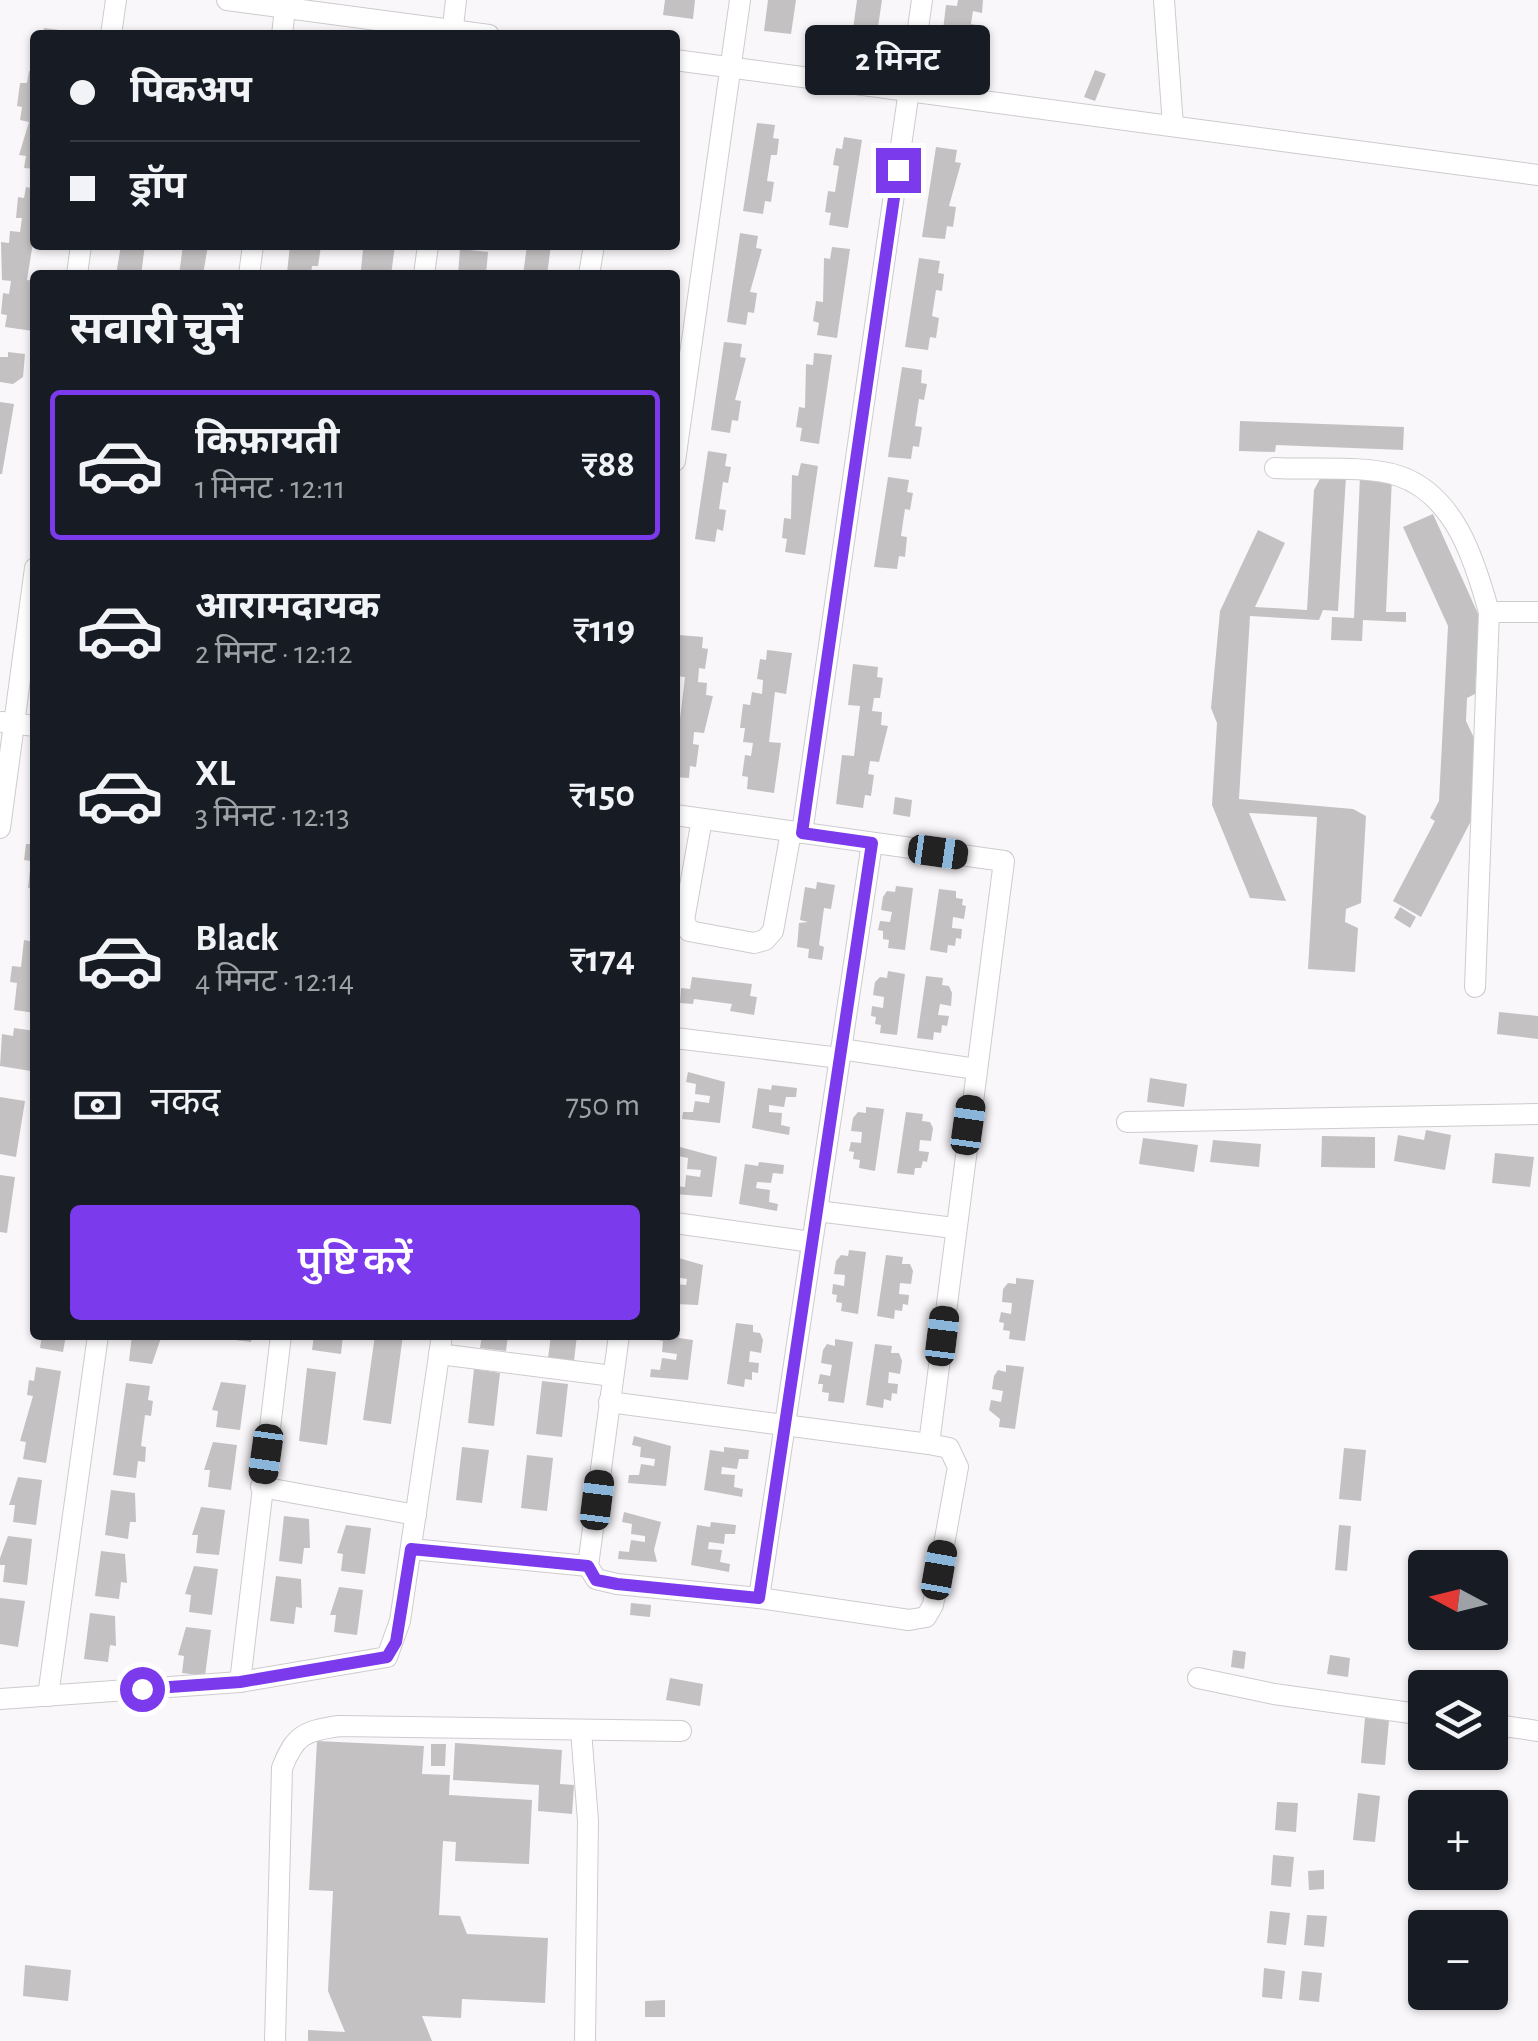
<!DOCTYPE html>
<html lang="hi">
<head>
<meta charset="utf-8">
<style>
  body { margin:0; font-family:"Alegreya Sans","Noto Sans Devanagari",sans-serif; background:#20242c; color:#f1f3f6; height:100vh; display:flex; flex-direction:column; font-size:38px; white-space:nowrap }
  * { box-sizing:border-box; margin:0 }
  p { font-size:32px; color:#9ea1a6 }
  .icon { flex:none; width:55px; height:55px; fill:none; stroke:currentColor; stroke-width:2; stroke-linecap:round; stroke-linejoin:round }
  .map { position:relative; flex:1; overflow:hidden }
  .side { position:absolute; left:30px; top:270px; width:650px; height:1070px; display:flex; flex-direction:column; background:#171b24; border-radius:10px; box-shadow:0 2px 8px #0004 }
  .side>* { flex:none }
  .hud { position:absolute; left:30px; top:30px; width:650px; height:220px; border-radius:10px; box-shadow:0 2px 8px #0004; display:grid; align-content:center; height:220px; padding:0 40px; background:#171b24 }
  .needle { width:65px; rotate:277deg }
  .tools { position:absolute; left:1408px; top:1550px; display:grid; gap:20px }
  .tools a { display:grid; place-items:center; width:100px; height:100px; border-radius:10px; background:#171b24; box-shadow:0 2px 8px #0004; font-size:50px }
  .end { position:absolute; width:45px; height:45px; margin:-22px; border:12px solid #7c3aed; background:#fff; box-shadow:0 0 0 5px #fff }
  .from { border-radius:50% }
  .bubble { position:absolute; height:70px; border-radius:10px; background:#171b24; box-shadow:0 2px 8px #0004; font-size:32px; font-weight:600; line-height:70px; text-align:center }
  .car { position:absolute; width:30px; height:60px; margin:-30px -15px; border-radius:12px; box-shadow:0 0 8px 2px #0007; background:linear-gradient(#222 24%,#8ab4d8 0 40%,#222 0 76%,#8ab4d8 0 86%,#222 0) }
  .hud b { display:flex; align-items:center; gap:35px; height:95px; font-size:38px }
  .hud b+b { border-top:2px solid #363941 }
  .hud i { width:25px; height:25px; background:#f1f3f6 }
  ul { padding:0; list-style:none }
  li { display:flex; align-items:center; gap:30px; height:150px; margin:0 20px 15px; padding:0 20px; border:5px solid transparent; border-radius:10px }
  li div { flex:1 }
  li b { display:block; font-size:38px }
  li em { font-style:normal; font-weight:600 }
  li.current { border-color:#7c3aed }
  li>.icon { width:90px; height:90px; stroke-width:1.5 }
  h2 { padding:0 40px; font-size:45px; line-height:120px }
  .pay { display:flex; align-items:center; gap:25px; height:110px; padding:0 40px; font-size:38px }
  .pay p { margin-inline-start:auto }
  .action { display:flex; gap:20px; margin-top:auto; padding:20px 40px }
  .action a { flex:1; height:115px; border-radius:10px; background:#7c3aed; color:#fff; font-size:40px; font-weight:600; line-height:115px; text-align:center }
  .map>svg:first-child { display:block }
  .building { fill:#c4c1c3 }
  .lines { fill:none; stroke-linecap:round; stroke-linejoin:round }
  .minor-casing { stroke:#cecbce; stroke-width:22 }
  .minor { stroke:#fff; stroke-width:20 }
  .route { stroke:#7c3aed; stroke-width:12 }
</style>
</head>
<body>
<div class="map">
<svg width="1538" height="2041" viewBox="0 0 1538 2041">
  <rect width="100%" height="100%" fill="#faf7fa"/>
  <!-- building -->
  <g class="building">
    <polygon points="665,0 695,0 693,19 663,15"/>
    <polygon points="768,0 796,0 791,34 764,31"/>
    <polygon points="857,0 882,0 875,47 851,44"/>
    <polygon points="958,0 983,0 982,13 973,11 971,24 977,25 975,46 968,46 967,58 940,55 946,5 957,6"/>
    <polygon points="44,28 68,31 68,35 43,35"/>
    <polygon points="1095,70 1106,74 1095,101 1084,97"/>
    <polygon points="29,71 35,72 35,169 24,168 26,156 19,155 29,122 20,120 22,107 17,106 20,83 27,83"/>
    <polygon points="757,123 775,125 773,138 779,139 777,155 771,155 767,181 774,182 771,202 765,201 763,214 743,211"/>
    <polygon points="844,137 862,140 848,228 829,225 831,213 825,212 828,191 835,192 839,166 833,165 836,148 842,149"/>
    <polygon points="936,147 957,150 955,162 961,163 949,206 956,207 953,227 947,226 945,239 922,237"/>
    <polygon points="26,187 35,189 35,230 27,280 35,281 33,331 5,327 7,315 1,314 3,293 9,294 11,281 2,280 1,242 9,243 10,231 20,232 22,218 16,218 18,197 24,198"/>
    <polygon points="740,233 758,236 756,248 762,249 750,292 757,293 754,313 748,312 746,325 727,322"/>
    <polygon points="121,245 145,245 141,275 116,275"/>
    <polygon points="183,245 208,245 203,275 179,275"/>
    <polygon points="290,245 321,246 318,266 312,266 311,275 287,273"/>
    <polygon points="370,245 395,245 391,275 366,275 367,271 361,270 363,249 369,250"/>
    <polygon points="527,245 551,245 547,275 523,275"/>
    <polygon points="832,247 850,249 837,338 817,335 819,323 813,321 816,301 823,302 824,258 830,259"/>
    <polygon points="460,249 488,252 486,275 458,275"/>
    <polygon points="919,258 940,261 938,273 944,274 942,291 936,290 932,316 939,318 936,338 930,337 928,350 905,347"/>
    <polygon points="724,342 742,344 740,357 746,358 735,400 741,401 738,421 732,420 730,433 711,430"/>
    <polygon points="8,352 25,354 23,377 13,384 0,382 0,357 8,357"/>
    <polygon points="814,353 832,355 819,444 800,441 802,428 796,427 799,407 805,408 806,364 813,365"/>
    <polygon points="902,367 922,370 921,383 927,384 924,400 919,399 915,426 922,427 919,447 913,446 911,459 888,457"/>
    <polygon points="0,402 14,404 2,474 0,474"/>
    <polygon points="1240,421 1404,427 1403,450 1276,445 1275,452 1239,451"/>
    <polygon points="708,451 727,454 725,466 731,467 728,483 723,482 719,509 726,510 723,531 717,529 715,542 695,539"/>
    <polygon points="801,463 818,466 805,555 785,552 787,539 782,538 784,518 791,519 792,475 798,476"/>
    <polygon points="1322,475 1346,476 1338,611 1323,610 1319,620 1250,616 1239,799 1353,809 1366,816 1361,903 1346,909 1345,922 1358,928 1355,972 1308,969 1317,817 1249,813 1286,901 1250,898 1212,805 1217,723 1211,708 1220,611 1258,530 1285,543 1255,607 1307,610 1314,490"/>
    <polygon points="1360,476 1392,477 1386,612 1406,612 1406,622 1363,620 1362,641 1331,640 1332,617 1354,618"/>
    <polygon points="888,477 909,480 907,492 913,493 910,510 905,509 901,536 907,537 905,557 899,556 897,569 874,567"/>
    <polygon points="1433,514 1479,616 1475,694 1467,698 1466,721 1476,742 1472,819 1421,917 1393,901 1435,821 1430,818 1439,801 1448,626 1403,527"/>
    <polygon points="679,635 703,637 702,648 708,649 705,669 699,668 698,682 707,683 706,695 713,696 704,733 694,732 693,744 699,745 696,767 690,766 689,778 675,777 675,726 679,727 685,677 675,676"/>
    <polygon points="767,650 792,653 786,694 775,692 769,742 781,743 774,793 747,789 748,777 742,776 745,755 751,756 753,743 743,742 745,728 740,728 743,704 750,705 752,692 762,694 763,680 757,679 760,659 766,660"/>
    <polygon points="853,664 878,667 877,677 883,678 880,698 874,698 872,711 882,712 881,725 888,726 879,762 870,761 868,774 874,775 871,796 865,795 863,808 836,804 842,755 854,756 860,706 848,705"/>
    <polygon points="895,797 912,800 910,817 893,814"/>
    <polygon points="26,844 35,844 35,889 28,888 31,861 24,860"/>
    <polygon points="817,882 835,885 831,909 824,908 819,945 824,947 822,960 808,958 809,949 797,947 799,923 808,922 800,920 805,887 816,889"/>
    <polygon points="896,886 913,888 905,950 888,948 889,940 883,939 883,931 878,930 880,921 890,922 892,912 881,910 883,897 887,891 895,892"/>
    <polygon points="939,889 956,891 956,898 963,899 962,905 966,906 964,919 953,917 952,928 962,929 961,939 956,938 955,946 948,945 947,953 930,950"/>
    <polygon points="1400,907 1416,917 1410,928 1394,918"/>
    <polygon points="24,940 35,942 35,1013 14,1010 17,983 10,982 12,966 21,967"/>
    <polygon points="888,971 905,974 897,1035 880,1033 881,1025 875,1024 876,1017 871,1016 872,1006 883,1008 884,997 873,995 875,982 880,977 887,978"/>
    <polygon points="926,976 943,978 942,985 949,986 952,993 951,1006 940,1004 938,1015 949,1016 947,1026 942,1025 941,1033 934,1032 933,1040 917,1038"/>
    <polygon points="692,977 752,984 750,996 757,997 754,1015 730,1011 732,1004 694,999 693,1004 680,1003 681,988 690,989"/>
    <polygon points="1499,1012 1538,1016 1538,1039 1497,1034"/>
    <polygon points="14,1028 35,1031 31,1071 0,1066 2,1034 13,1036"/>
    <polygon points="688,1072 725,1082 720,1123 682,1119 683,1112 693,1112 695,1101 709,1103 710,1096 695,1094 696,1084 686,1082"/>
    <polygon points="1150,1078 1187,1084 1184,1107 1147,1102"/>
    <polygon points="772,1085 797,1088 796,1097 786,1097 784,1107 769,1105 769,1112 782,1113 781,1125 790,1127 789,1135 752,1128 758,1088 771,1090"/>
    <polygon points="0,1097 25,1101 16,1157 0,1154"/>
    <polygon points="866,1107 884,1109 875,1171 859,1168 860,1160 853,1159 854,1152 849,1151 851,1142 861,1143 862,1132 851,1131 853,1118 858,1112 866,1113"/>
    <polygon points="906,1112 923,1114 922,1121 930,1122 933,1128 931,1141 920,1140 919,1151 929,1152 927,1162 923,1161 921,1168 915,1168 914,1175 897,1173"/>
    <polygon points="1426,1130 1451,1135 1445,1170 1394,1161 1398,1135 1424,1140"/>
    <polygon points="1322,1136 1375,1137 1375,1168 1321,1167"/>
    <polygon points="1143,1138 1198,1145 1194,1172 1139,1164"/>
    <polygon points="1213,1140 1261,1144 1259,1167 1210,1162"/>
    <polygon points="680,1147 717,1157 712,1197 675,1194 675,1186 685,1187 686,1175 700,1177 701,1170 687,1169 688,1158 678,1156"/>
    <polygon points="1495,1153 1534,1157 1530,1187 1492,1183"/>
    <polygon points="759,1162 784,1165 783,1174 773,1173 771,1183 757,1182 756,1188 770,1190 769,1202 778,1204 777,1211 739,1204 745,1164 758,1166"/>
    <polygon points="0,1175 15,1177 7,1233 0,1232"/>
    <polygon points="849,1250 866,1252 858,1314 841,1311 842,1303 836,1302 837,1295 832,1294 833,1284 844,1286 845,1275 834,1274 836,1261 841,1255 848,1256"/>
    <polygon points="886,1255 903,1257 902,1264 910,1264 913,1271 911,1284 900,1283 899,1294 909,1295 908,1305 903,1304 902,1311 895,1310 894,1319 877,1316"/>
    <polygon points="675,1257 703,1265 698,1305 675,1304 675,1284 686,1285 687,1279 675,1277"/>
    <polygon points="1016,1278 1034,1280 1025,1341 1009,1339 1010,1331 1003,1330 1004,1323 999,1322 1001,1312 1011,1314 1012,1303 1002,1302 1003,1289 1008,1283 1016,1284"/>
    <polygon points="736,1323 753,1325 753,1332 760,1333 763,1340 761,1353 750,1351 749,1362 759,1363 758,1373 752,1372 752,1380 745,1379 744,1387 727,1384"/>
    <polygon points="680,1334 679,1338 693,1340 688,1380 650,1377 651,1369 660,1370 662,1358 676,1360 677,1354 662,1352 663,1341 654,1339 654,1335"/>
    <polygon points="42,1335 66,1335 63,1352 40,1348"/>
    <polygon points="132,1335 162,1335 152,1364 129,1361"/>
    <polygon points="228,1335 252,1335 251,1342 227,1339"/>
    <polygon points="314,1335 343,1335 341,1354 312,1350"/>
    <polygon points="375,1335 403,1335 391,1424 363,1420"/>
    <polygon points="482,1335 508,1335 506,1351 480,1348"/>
    <polygon points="551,1335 577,1335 574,1361 548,1358"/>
    <polygon points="835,1339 853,1342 844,1403 828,1401 829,1393 822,1392 823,1384 818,1384 820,1374 830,1376 832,1365 821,1363 823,1350 827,1344 835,1346"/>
    <polygon points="875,1344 892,1346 891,1353 899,1353 902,1361 900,1374 889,1372 888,1383 898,1384 897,1394 892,1393 891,1401 884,1399 883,1408 866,1405"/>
    <polygon points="1006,1365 1024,1367 1015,1429 999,1427 1000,1419 989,1410 991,1400 1001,1402 1003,1391 992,1389 994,1376 998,1370 1006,1372"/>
    <polygon points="36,1367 61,1371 46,1463 23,1459 26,1442 20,1441 33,1396 27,1395 29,1380 34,1381"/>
    <polygon points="307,1368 336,1372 327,1445 299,1441"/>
    <polygon points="474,1369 500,1373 494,1426 468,1423"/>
    <polygon points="542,1381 568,1384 562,1437 536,1434"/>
    <polygon points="221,1382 246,1385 240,1430 216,1427 218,1411 212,1410"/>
    <polygon points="126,1383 150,1386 148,1400 153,1401 151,1416 145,1415 141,1446 146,1447 145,1462 138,1461 136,1478 113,1475"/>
    <polygon points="634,1436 671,1446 666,1486 628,1483 629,1475 639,1475 641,1464 654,1466 655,1459 640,1457 641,1447 632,1445"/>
    <polygon points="213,1442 237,1445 231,1490 208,1487 210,1470 204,1470"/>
    <polygon points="462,1447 489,1450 482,1503 456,1500"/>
    <polygon points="724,1447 749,1450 748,1459 739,1459 737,1469 722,1467 721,1474 735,1475 734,1487 743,1489 742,1497 704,1490 710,1450 724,1452"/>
    <polygon points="1344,1448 1366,1450 1361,1501 1339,1499"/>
    <polygon points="527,1455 553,1458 547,1511 521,1508"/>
    <polygon points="18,1477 42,1480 36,1525 13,1522 15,1505 9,1505"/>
    <polygon points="111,1490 135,1493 136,1522 130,1522 128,1539 105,1535"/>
    <polygon points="201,1507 225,1510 219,1555 196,1553 198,1535 192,1535"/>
    <polygon points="624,1512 661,1522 654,1550 657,1562 618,1559 619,1551 629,1552 631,1540 645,1542 645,1536 631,1534 632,1524 622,1522"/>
    <polygon points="284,1516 309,1519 310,1548 304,1548 302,1564 279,1561"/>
    <polygon points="711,1522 736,1525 735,1534 725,1534 724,1544 709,1542 708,1549 722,1550 720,1562 730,1564 729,1572 691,1565 697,1525 710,1527"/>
    <polygon points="346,1525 371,1528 365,1574 341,1571 343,1554 337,1553"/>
    <polygon points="1339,1525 1351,1526 1347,1571 1335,1570"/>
    <polygon points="8,1536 32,1539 27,1585 3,1582 5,1565 0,1565 0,1558"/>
    <polygon points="101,1551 125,1554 127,1583 121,1582 119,1599 95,1596"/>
    <polygon points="194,1566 218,1569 212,1615 189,1612 191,1595 185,1594"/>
    <polygon points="276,1576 301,1579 302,1608 296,1607 294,1624 270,1621"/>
    <polygon points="339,1587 363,1590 357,1635 334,1632 336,1615 330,1615"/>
    <polygon points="0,1598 25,1601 18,1647 0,1644"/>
    <polygon points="631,1603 651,1605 650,1617 630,1615"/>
    <polygon points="90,1613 115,1616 116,1646 110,1645 108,1662 84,1659"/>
    <polygon points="186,1627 211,1630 205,1676 182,1673 184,1656 178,1655"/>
    <polygon points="1233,1650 1246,1652 1244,1669 1231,1667"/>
    <polygon points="1330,1655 1350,1658 1348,1677 1327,1674"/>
    <polygon points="670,1678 703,1684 700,1706 666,1700"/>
    <polygon points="1365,1718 1389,1720 1385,1765 1361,1763"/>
    <polygon points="317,1741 424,1746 422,1774 450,1775 449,1795 532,1800 529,1864 455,1861 456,1842 443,1841 439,1915 460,1916 467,1934 548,1938 545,2003 462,1999 461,2018 422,2016 432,2041 308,2041 308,2030 345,2032 328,1991 333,1891 309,1890"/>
    <polygon points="455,1743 562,1750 560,1784 574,1785 572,1814 538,1811 539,1785 453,1780"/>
    <polygon points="431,1744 446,1744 445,1766 431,1766"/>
    <polygon points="1358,1793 1380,1796 1375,1842 1353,1840"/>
    <polygon points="1277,1802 1298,1803 1296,1832 1275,1830"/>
    <polygon points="1273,1855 1294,1857 1291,1887 1271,1885"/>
    <polygon points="1324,1870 1324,1889 1309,1890 1308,1871"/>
    <polygon points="1270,1911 1290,1913 1286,1945 1267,1943"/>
    <polygon points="1307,1915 1327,1916 1324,1947 1304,1945"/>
    <polygon points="25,1965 71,1970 68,2001 23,1996"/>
    <polygon points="1264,1968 1285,1971 1282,1999 1262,1997"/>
    <polygon points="1302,1971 1322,1973 1319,2002 1299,2000"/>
    <polygon points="665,2000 665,2017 645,2017 645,2001"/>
  </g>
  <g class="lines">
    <defs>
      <g id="minor">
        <polyline points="227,0 489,35"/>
        <polyline points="1164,0 1173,126"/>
        <polyline points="111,35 116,0"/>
        <polyline points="282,35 286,0"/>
        <polyline points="452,35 456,0"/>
        <polyline points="675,60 1538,175"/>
        <polyline points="77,275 81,245"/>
        <polyline points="249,275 253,245"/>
        <polyline points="424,275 428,245"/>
        <polyline points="589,275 594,245"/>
        <polyline points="675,461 740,0"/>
        <path d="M1275 468C1309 470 1368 465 1399 476 1455 495 1475 561 1489 612"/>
        <polyline points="2,722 35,726"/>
        <polyline points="675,815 1004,861 929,1444 949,1448 958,1467 933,1605 926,1617 909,1620 759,1598 872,843"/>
        <polyline points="702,819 684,920 689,931 754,943 765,940 773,931 791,832"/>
        <polyline points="0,828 35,568"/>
        <polyline points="802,833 922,0"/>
        <polyline points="1475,987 1489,612 1538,612"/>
        <polyline points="675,1038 840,1058"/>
        <polyline points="841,1049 976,1069"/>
        <polyline points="1127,1122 1538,1114"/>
        <polyline points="817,1211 954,1228"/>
        <polyline points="675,1223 812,1242"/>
        <polyline points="619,1335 588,1566 596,1579 617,1584 759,1598"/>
        <polyline points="439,1354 613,1376"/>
        <polyline points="609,1402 929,1444"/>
        <polyline points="261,1487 416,1515"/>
        <polyline points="411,1549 588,1566"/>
        <polyline points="1198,1678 1274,1694 1425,1715"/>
        <polyline points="240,1682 281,1335"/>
        <polyline points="48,1696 98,1335"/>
        <polyline points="0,1699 240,1682 387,1657 400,1621 442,1335"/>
        <polyline points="1490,1724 1538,1731"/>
        <polyline points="581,1730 588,1821 585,2041"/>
        <path d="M275 2041 282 1768C295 1735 304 1731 339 1726L681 1731"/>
      </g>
    </defs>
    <!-- minor casing -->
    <use href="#minor" class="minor-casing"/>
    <!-- minor -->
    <use href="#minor" class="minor"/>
  </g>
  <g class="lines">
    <!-- route -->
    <polyline class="route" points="142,1689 240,1682 387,1657 396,1642 411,1549 588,1566 596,1580 617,1584 759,1598 872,843 802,833 898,170"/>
  </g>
</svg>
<div class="tools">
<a><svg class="needle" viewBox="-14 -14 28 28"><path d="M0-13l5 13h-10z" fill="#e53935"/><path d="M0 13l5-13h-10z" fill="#9ea1a6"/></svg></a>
<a><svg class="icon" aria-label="layers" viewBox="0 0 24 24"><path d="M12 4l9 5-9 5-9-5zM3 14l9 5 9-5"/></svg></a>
<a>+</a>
<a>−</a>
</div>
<i class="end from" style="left:142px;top:1689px"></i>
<i class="end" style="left:898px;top:170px"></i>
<div class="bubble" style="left:805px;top:25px;width:185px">2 मिनट</div>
<i class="car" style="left:938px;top:852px;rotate:98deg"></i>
<i class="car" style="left:968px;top:1125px;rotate:8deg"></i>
<i class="car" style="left:942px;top:1336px;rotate:7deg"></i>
<i class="car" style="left:266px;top:1454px;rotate:188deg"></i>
<i class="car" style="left:597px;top:1500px;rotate:7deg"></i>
<i class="car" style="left:939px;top:1570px;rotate:10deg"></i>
<div class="hud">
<b><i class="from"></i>पिकअप</b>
<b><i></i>ड्रॉप</b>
</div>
<section class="side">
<h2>सवारी चुनें</h2>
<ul>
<li class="current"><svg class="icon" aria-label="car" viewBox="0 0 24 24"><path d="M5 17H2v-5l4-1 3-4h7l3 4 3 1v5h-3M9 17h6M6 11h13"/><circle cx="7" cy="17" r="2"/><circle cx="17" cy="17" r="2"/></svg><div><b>किफ़ायती</b><p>1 मिनट · 12:11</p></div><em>₹88</em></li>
<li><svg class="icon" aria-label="car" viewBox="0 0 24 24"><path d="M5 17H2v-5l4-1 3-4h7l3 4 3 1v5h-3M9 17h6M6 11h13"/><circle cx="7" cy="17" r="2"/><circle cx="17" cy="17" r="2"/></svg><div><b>आरामदायक</b><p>2 मिनट · 12:12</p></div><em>₹119</em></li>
<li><svg class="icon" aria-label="car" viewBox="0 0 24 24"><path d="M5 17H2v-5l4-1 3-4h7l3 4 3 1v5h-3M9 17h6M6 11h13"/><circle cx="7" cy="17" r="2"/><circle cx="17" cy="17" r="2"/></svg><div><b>XL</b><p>3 मिनट · 12:13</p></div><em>₹150</em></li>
<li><svg class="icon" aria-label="car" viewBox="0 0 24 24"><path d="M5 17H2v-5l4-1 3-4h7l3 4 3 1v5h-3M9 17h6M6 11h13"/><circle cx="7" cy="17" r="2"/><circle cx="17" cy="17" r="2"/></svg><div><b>Black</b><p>4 मिनट · 12:14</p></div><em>₹174</em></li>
</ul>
<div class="pay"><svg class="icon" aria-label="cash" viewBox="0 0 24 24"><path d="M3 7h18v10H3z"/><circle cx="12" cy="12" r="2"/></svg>नकद<p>750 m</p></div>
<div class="action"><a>पुष्टि करें</a></div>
</section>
</div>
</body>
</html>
